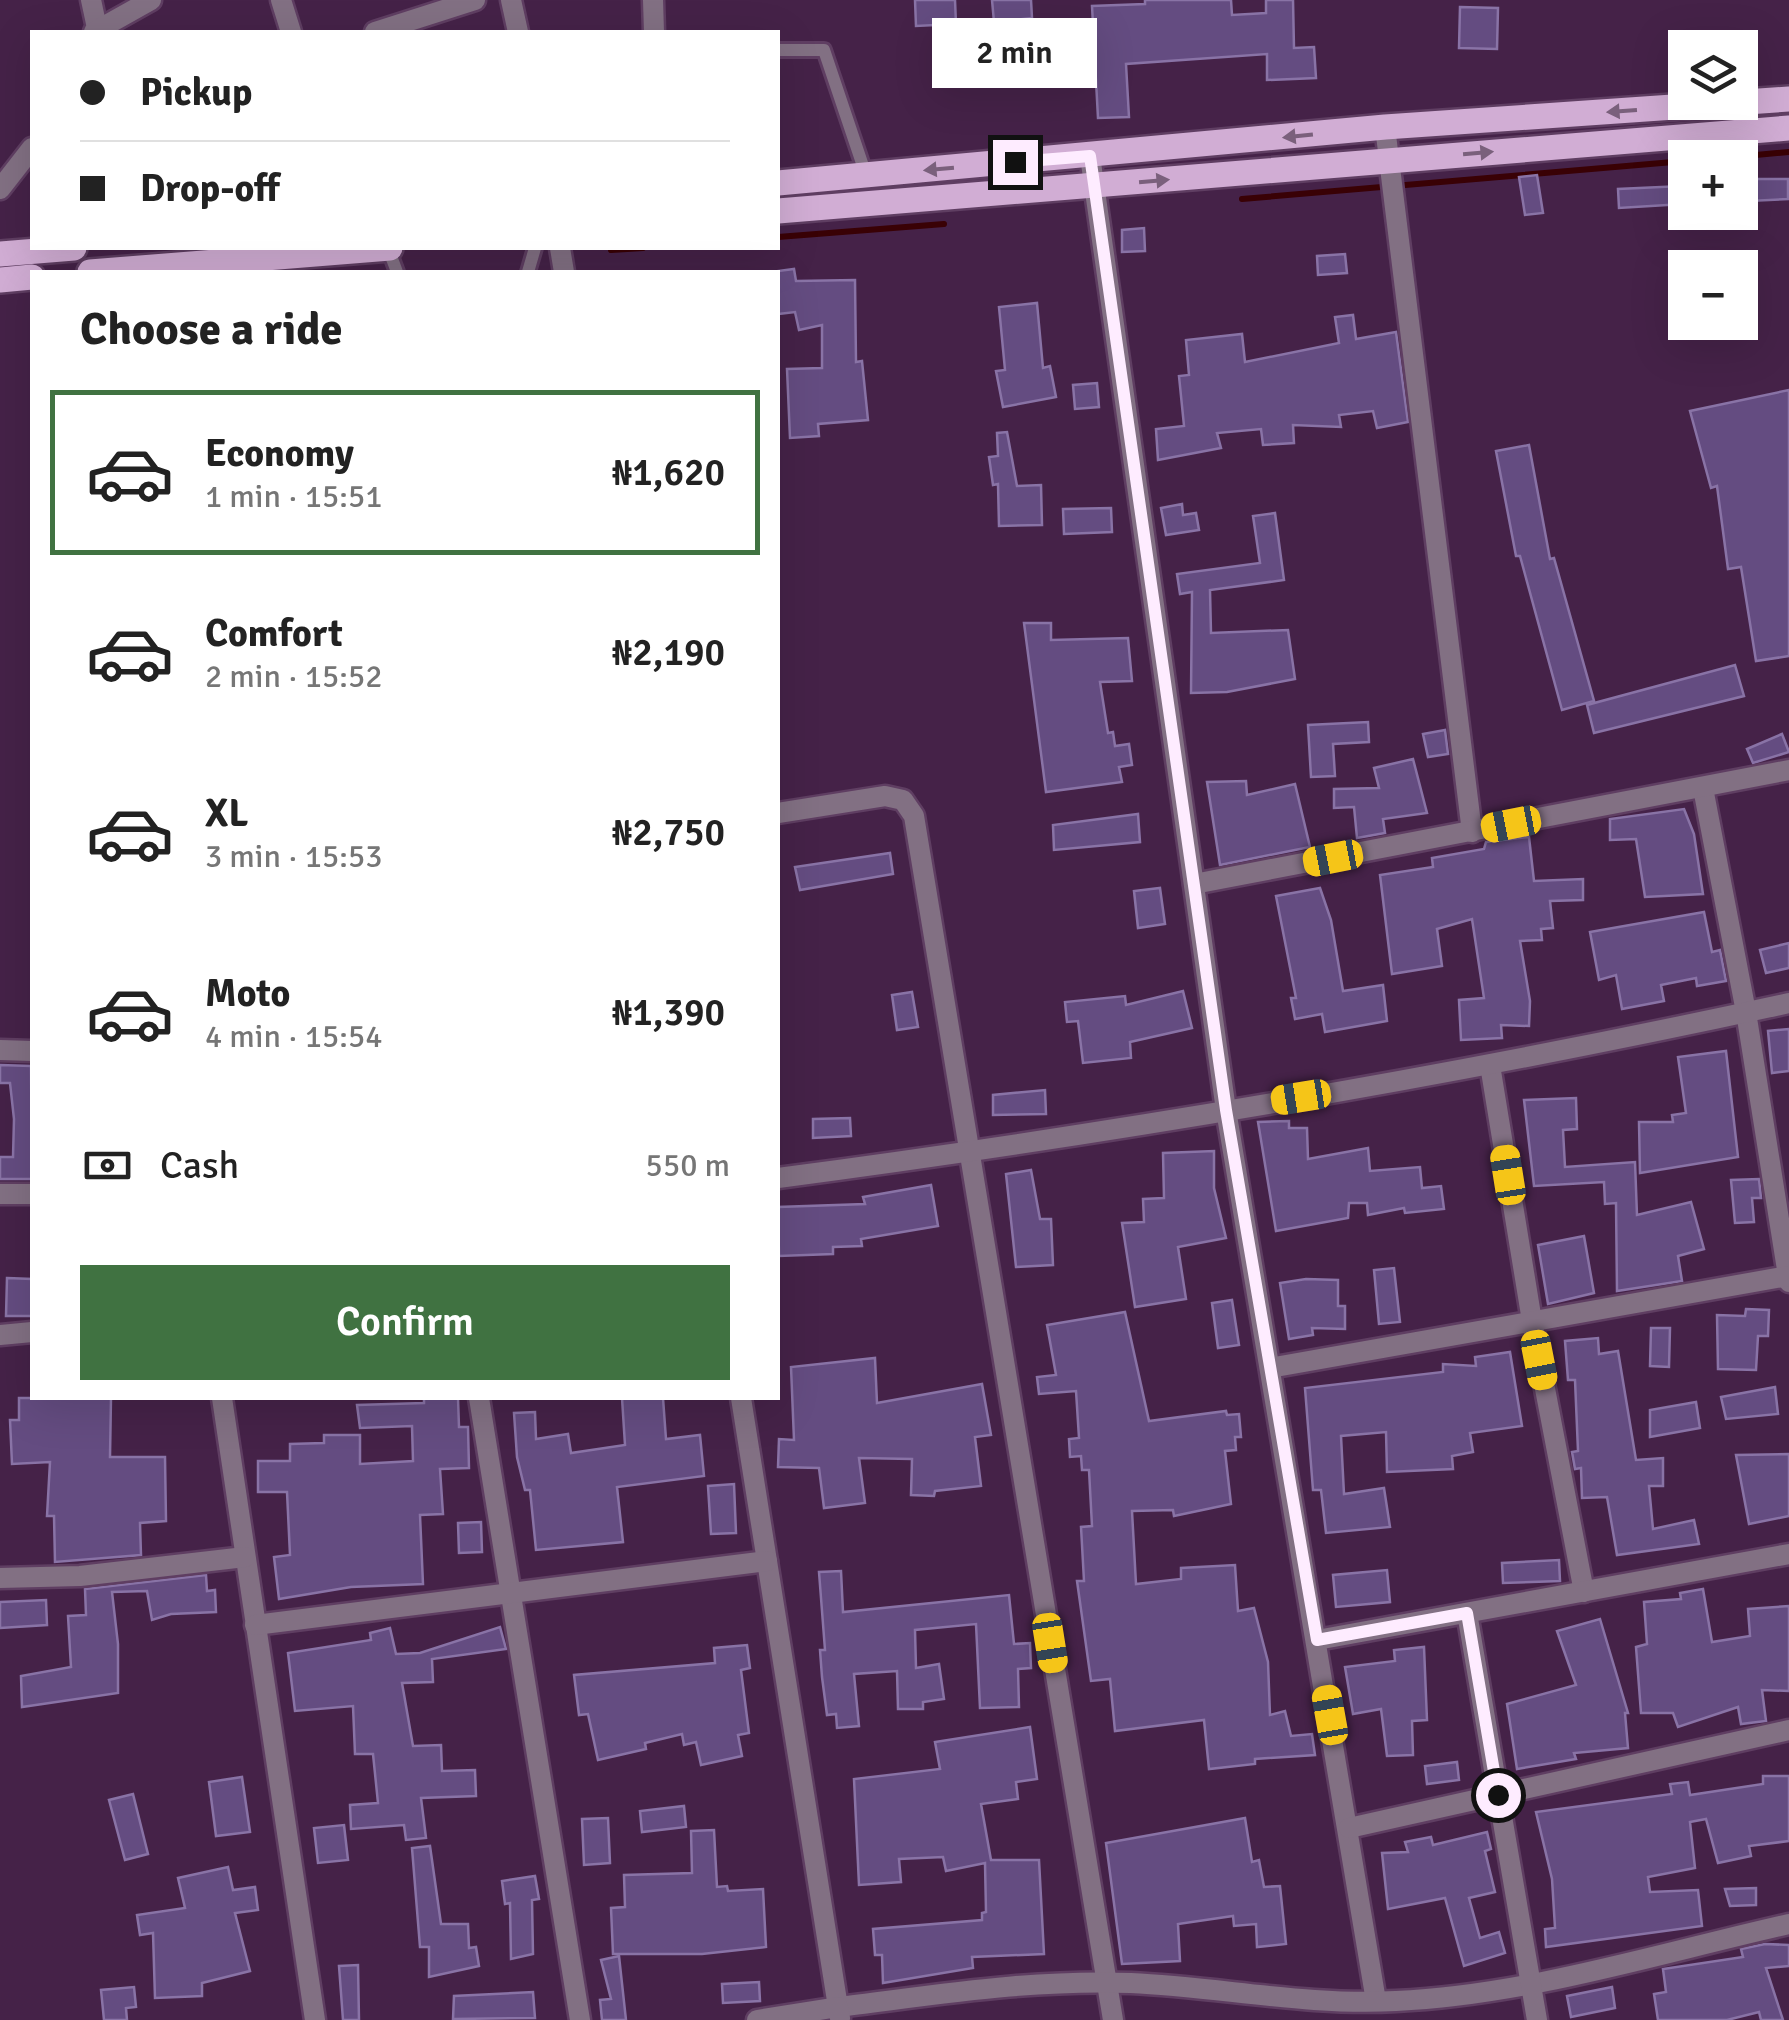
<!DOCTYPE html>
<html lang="en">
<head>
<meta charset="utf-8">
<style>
  body { margin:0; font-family:Signika,sans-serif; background:#f6f6f6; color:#222; height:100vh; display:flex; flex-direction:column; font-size:38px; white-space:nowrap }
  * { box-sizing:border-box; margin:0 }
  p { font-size:32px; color:#767676 }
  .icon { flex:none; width:55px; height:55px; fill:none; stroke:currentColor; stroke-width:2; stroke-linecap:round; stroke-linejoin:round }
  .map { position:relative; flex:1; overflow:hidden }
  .details { position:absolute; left:30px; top:270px; width:750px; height:1130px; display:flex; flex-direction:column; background:#fff; border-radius:0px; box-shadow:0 10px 40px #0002 }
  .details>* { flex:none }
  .banner { position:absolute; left:30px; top:30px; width:750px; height:220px; border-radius:0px; box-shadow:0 10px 40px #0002; display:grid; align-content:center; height:220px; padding:0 50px; background:#fff }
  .tools { position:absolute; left:1668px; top:30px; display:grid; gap:20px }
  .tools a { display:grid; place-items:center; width:90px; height:90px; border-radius:0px; background:#fff; box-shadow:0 10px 40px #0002; font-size:50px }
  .end { position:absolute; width:45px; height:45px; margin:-22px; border:12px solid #feecff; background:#111; box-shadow:0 0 0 5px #111 }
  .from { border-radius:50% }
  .bubble { position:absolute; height:70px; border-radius:0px; background:#fff; box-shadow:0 10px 40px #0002; font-size:32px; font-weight:600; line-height:70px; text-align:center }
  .car { position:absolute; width:30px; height:60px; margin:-30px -15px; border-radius:12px; box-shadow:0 0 8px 2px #0007; background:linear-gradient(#f5c518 24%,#345 0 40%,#f5c518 0 76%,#345 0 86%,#f5c518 0) }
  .banner b { display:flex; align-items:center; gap:35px; height:95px; font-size:38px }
  .banner b+b { border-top:2px solid #e0e0e0 }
  .banner i { width:25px; height:25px; background:#222 }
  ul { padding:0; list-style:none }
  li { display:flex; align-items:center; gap:30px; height:165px; margin:0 20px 15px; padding:0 30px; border:5px solid transparent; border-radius:0px }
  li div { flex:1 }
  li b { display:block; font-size:38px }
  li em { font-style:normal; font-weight:600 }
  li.on { border-color:#407241 }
  li>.icon { width:90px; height:90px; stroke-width:1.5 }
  h2 { padding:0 50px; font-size:45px; line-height:120px }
  .pay { display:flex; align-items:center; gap:25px; height:110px; padding:0 50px; font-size:38px }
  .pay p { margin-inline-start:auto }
  .cta { display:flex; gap:20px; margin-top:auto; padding:20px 50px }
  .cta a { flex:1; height:115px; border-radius:0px; background:#407241; color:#fff; font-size:40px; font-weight:600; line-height:115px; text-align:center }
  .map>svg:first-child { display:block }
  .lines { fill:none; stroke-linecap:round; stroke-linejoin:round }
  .stream { stroke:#390105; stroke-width:6 }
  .building { fill:#644c81; stroke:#8973a6; stroke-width:2.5 }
  .service-casing { stroke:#5f3e62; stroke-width:18 }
  .minor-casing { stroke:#5f3e62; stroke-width:25 }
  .primary-casing { stroke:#5f3e62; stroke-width:30 }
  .service { stroke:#827083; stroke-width:12 }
  .minor { stroke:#827083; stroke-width:20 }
  .primary { stroke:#d1add4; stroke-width:25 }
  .oneway { fill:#7a607c }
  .route { stroke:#feecff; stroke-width:12 }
</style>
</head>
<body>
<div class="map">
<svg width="1789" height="2020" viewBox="0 0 1789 2020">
  <rect width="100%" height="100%" fill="#452248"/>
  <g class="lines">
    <!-- stream -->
    <g class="stream">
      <polyline points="1723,158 1789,152"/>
      <polyline points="1242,199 1685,161"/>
      <polyline points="778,237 944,224"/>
      <polyline points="611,250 643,248"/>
    </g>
  </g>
  <!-- building -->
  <g class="building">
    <polygon points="915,0 955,0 956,24 916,26"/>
    <polygon points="992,0 1031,0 1032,18 994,22"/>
    <polygon points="1145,0 1231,0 1232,15 1266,13 1266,0 1293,0 1294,48 1314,47 1316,78 1267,80 1267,54 1126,64 1129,117 1098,118 1092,6 1145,4"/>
    <polygon points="1460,7 1498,8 1497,49 1459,48"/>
    <polygon points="1537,175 1543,213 1525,215 1519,177"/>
    <polygon points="1748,179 1788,179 1788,199 1749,201"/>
    <polygon points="1682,186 1683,204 1619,208 1618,189"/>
    <polygon points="1144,228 1145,251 1122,252 1122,230"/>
    <polygon points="1345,254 1347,273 1318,275 1317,256"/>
    <polygon points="794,269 796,281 855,280 856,362 862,361 868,420 818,424 819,436 790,438 787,369 822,368 822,325 799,330 795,312 778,314 778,271"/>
    <polygon points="1037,303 1043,368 1050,366 1056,397 1003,407 996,371 1005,370 999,307"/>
    <polygon points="1353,315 1356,339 1396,332 1408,422 1377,428 1373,411 1339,415 1341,427 1293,425 1294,443 1263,445 1261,429 1217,433 1221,448 1158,460 1156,429 1184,426 1179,376 1189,375 1186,340 1242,334 1245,362 1339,343 1335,317"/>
    <polygon points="1097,383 1099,407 1075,409 1073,385"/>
    <polygon points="1789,390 1789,656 1756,661 1741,567 1728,569 1717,486 1711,488 1690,411"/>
    <polygon points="1007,432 1017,486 1041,485 1042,525 999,526 998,484 993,485 989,457 998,456 997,433"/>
    <polygon points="1529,445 1550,559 1554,558 1594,701 1562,710 1520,556 1516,556 1496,451"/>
    <polygon points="1182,504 1183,515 1196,513 1199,530 1166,535 1161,508"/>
    <polygon points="1111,508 1112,532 1064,534 1063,509"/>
    <polygon points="1275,513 1284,580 1210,590 1211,633 1288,630 1295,679 1227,692 1191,693 1192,592 1180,594 1177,574 1260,563 1253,516"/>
    <polygon points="1024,623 1051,623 1051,640 1128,638 1132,681 1100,682 1108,733 1113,732 1115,746 1129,744 1132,765 1119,767 1122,782 1046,792"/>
    <polygon points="1735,665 1744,696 1594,733 1587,705"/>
    <polygon points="1368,722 1369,742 1333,744 1335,776 1311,777 1308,725"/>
    <polygon points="1445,730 1448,754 1428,757 1423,734"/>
    <polygon points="1782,734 1789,752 1753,763 1747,749"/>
    <polygon points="1413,759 1427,813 1383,819 1385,833 1357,838 1354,807 1334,808 1334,789 1379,788 1374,768"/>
    <polygon points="1246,781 1247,795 1295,784 1310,847 1220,865 1207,782"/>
    <polygon points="1684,809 1694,834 1703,894 1645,897 1636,839 1610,840 1610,819"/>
    <polygon points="1138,814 1140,842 1054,850 1053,825"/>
    <polygon points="1529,837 1534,881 1583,879 1583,900 1550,901 1553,928 1541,929 1542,940 1520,941 1530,1001 1529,1026 1501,1025 1502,1038 1461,1040 1459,1000 1484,998 1472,919 1437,929 1442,966 1392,974 1380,875 1433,867 1432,858 1484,849 1486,842"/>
    <polygon points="890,853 893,874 800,890 795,867"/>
    <polygon points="1160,888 1165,924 1138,928 1134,891"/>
    <polygon points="1320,888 1331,920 1343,991 1383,985 1387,1021 1325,1032 1322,1014 1295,1019 1291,998 1296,998 1276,896"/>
    <polygon points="1704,912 1712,952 1720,950 1726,981 1697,986 1696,978 1661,985 1664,1001 1622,1009 1616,975 1599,980 1590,932"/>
    <polygon points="1789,943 1789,968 1766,973 1760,950"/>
    <polygon points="1183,991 1192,1028 1130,1042 1131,1058 1083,1063 1078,1021 1067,1022 1065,1002 1125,996 1126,1005"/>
    <polygon points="912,992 918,1027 897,1030 892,995"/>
    <polygon points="1789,1029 1789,1071 1772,1073 1768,1031"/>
    <polygon points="1726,1051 1738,1157 1640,1173 1639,1122 1673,1122 1672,1115 1686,1113 1678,1057"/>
    <polygon points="0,1065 31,1066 32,1179 0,1179 0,1157 13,1157 14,1119 10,1083 0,1083"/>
    <polygon points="1045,1090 1046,1114 993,1115 993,1095"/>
    <polygon points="1576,1098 1577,1129 1563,1130 1565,1167 1635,1162 1637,1215 1691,1202 1704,1249 1678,1256 1682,1281 1617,1291 1616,1203 1605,1204 1604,1182 1534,1186 1524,1100"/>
    <polygon points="850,1118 851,1136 813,1138 813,1119"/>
    <polygon points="1289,1121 1289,1128 1307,1128 1308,1159 1368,1148 1370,1171 1420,1167 1422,1188 1441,1186 1444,1209 1405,1213 1404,1208 1368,1215 1367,1203 1349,1203 1348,1218 1276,1231 1258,1122"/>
    <polygon points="1214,1151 1214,1188 1226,1238 1178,1247 1186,1299 1135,1307 1122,1223 1144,1222 1143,1199 1164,1198 1163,1153"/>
    <polygon points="1031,1170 1040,1219 1051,1219 1053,1265 1016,1267 1006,1174"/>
    <polygon points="1759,1179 1761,1198 1752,1198 1754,1222 1735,1223 1731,1180"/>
    <polygon points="931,1185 938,1226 861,1239 862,1246 833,1247 833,1254 779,1256 778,1207 865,1204 863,1197"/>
    <polygon points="1584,1236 1594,1293 1548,1304 1538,1245"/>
    <polygon points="1394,1268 1400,1322 1379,1324 1374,1270"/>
    <polygon points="7,1278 32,1279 32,1316 6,1316"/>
    <polygon points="1306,1279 1338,1280 1338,1306 1345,1306 1345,1329 1312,1328 1313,1335 1289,1339 1280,1283"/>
    <polygon points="1232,1300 1239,1345 1218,1348 1212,1303"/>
    <polygon points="1746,1309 1769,1310 1768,1336 1758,1336 1756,1370 1718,1369 1717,1315 1745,1316"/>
    <polygon points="1125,1312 1149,1421 1226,1411 1227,1415 1239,1414 1241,1437 1235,1437 1236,1450 1225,1451 1231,1504 1174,1516 1173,1510 1132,1511 1136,1584 1181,1579 1181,1568 1235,1565 1238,1611 1254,1608 1268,1662 1270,1715 1285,1711 1291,1736 1312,1734 1315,1755 1255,1759 1255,1764 1209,1769 1204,1720 1115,1731 1110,1679 1091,1681 1077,1581 1084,1581 1081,1527 1092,1526 1089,1470 1082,1470 1081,1456 1070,1457 1069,1439 1079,1438 1076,1391 1039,1394 1037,1377 1056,1375 1047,1325"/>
    <polygon points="1651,1328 1670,1328 1669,1367 1650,1366"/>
    <polygon points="1598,1338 1599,1354 1618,1351 1636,1460 1663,1458 1663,1486 1649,1486 1653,1529 1694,1520 1699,1544 1617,1555 1607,1497 1582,1498 1581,1468 1575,1469 1572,1452 1578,1451 1575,1380 1568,1380 1565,1341"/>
    <polygon points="1510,1352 1522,1426 1470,1433 1473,1452 1452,1456 1453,1469 1387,1472 1386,1432 1341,1436 1344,1494 1384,1488 1390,1527 1326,1533 1321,1490 1313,1490 1305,1388 1443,1372 1443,1364 1476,1366 1475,1357"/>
    <polygon points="875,1358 877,1403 982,1384 991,1435 975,1437 981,1486 935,1491 934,1496 911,1495 912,1459 859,1458 865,1503 824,1508 819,1468 778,1467 779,1439 794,1440 791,1367"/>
    <polygon points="1775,1387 1778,1414 1726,1419 1721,1397"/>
    <polygon points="19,1398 111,1398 110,1457 165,1457 166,1521 140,1523 141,1555 55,1562 54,1516 47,1516 50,1462 12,1464 10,1420 19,1420"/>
    <polygon points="424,1398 458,1398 459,1427 468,1427 469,1468 440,1469 443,1514 420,1515 423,1584 351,1587 279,1599 274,1557 290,1555 287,1492 258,1492 258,1461 290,1461 290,1444 324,1443 324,1435 360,1435 360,1464 413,1461 412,1426 360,1428 357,1405 424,1403"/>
    <polygon points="622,1398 663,1398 666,1439 700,1435 704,1476 617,1487 623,1542 536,1550 530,1490 525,1490 517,1457 514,1413 535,1412 536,1439 568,1434 571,1453 625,1445"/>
    <polygon points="1696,1402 1700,1428 1650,1437 1650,1410"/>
    <polygon points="1789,1454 1789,1516 1749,1524 1736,1455"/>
    <polygon points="734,1484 736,1533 711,1534 708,1486"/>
    <polygon points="481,1522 482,1552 459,1553 458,1523"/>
    <polygon points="1559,1560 1560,1581 1503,1583 1502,1563"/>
    <polygon points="1387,1570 1390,1602 1336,1607 1333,1575"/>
    <polygon points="841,1571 843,1612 1009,1595 1014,1644 1030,1643 1031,1668 1018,1669 1019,1707 980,1708 976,1624 935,1628 915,1630 916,1668 939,1664 944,1699 923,1702 923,1709 898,1709 897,1671 854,1674 859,1726 837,1728 836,1714 827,1715 822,1677 820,1650 825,1650 819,1572"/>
    <polygon points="206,1575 207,1591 215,1590 216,1612 171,1614 152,1620 147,1591 112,1592 118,1644 118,1693 22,1707 21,1676 71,1667 68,1616 86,1615 85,1589"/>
    <polygon points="1703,1589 1712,1642 1750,1636 1748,1609 1789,1606 1789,1691 1762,1690 1766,1721 1741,1724 1738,1707 1678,1727 1673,1713 1641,1713 1636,1647 1647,1644 1644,1602 1681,1599 1680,1593"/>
    <polygon points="46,1600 47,1625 0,1628 0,1602"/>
    <polygon points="1600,1619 1628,1713 1625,1713 1628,1748 1574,1753 1576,1759 1517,1769 1507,1704 1576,1685 1557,1631"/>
    <polygon points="500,1627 506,1649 432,1659 433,1682 402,1683 413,1746 441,1745 442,1771 475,1770 476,1796 421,1798 426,1838 406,1840 404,1825 351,1829 350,1805 378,1803 373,1754 355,1754 353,1706 295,1711 288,1653 371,1640 370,1633 390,1628 396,1654 420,1653"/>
    <polygon points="747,1645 750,1668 741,1670 749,1733 738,1735 742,1756 701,1765 696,1742 684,1745 682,1734 645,1743 646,1749 598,1760 588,1714 579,1715 574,1675 715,1663 714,1648"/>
    <polygon points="1424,1647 1427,1720 1412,1721 1413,1755 1387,1756 1381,1709 1353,1714 1345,1667 1395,1661 1394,1650"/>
    <polygon points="1030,1727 1037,1779 1016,1782 1018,1799 981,1804 991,1860 1039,1860 1044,1954 972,1957 973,1968 883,1983 882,1955 875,1955 873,1929 982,1920 982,1913 986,1912 985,1863 946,1871 943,1857 899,1859 901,1882 859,1885 854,1779 940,1769 935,1742"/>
    <polygon points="1457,1762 1459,1780 1427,1784 1425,1766"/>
    <polygon points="1763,1776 1789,1776 1789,1841 1749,1846 1751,1856 1718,1863 1706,1819 1690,1822 1695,1868 1648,1877 1650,1892 1698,1890 1702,1926 1546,1947 1545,1929 1555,1928 1552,1879 1536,1812 1672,1794 1670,1784 1688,1782 1690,1795 1763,1784"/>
    <polygon points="242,1777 250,1832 216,1836 209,1782"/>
    <polygon points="133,1794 148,1854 125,1860 109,1800"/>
    <polygon points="684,1806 686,1827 642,1832 640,1811"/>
    <polygon points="608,1818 610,1863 584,1865 582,1819"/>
    <polygon points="1245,1818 1252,1862 1259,1860 1264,1887 1280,1886 1286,1944 1257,1947 1256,1924 1234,1926 1233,1916 1178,1924 1180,1961 1122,1964 1106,1843"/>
    <polygon points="344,1825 348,1860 318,1863 314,1828"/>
    <polygon points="714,1830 717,1887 727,1886 728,1891 763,1889 766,1947 702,1954 613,1954 611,1908 625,1907 624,1875 692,1873 691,1831"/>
    <polygon points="1487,1832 1491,1849 1485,1851 1495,1892 1469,1898 1480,1938 1499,1932 1505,1953 1464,1966 1445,1898 1388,1909 1382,1853 1408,1852 1405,1842 1431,1837 1433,1845"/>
    <polygon points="430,1846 441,1924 468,1924 469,1948 476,1947 479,1966 429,1977 429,1947 420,1947 412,1848"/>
    <polygon points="228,1867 233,1890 255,1887 258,1910 235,1913 250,1971 202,1983 202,1996 155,1998 153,1933 140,1935 137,1915 185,1908 178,1878"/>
    <polygon points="535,1876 539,1899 532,1900 533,1954 511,1959 510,1903 505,1904 502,1881"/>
    <polygon points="1756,1888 1756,1905 1730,1906 1725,1889"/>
    <polygon points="1765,1944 1789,1945 1789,1966 1766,1968 1783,2020 1761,2020 1759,2012 1727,2020 1658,2020 1654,1994 1666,1992 1663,1969 1743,1957 1741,1949"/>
    <polygon points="619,1956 626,2020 602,2020 600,2000 611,1999 601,1960"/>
    <polygon points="358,1965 359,2020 343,2020 339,1966"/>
    <polygon points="759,1982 760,2001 723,2003 722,1984"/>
    <polygon points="134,1987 136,2007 126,2008 127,2020 104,2020 101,1990"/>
    <polygon points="1612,1987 1615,2008 1571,2017 1567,1996"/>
    <polygon points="533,1992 535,2018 453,2019 454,1996"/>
  </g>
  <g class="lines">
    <defs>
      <g id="service">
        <polyline points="778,50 824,50 866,175"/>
        <polyline points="388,248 397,272"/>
        <polyline points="528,272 535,248"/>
      </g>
      <g id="minor">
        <polyline points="91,0 97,28"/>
        <polyline points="281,0 291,32"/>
        <polyline points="511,0 518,32"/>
        <polyline points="653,0 654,32"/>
        <polyline points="94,32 151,0"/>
        <polyline points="375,32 475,0"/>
        <polyline points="1385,127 1472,832"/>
        <polyline points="1090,156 1226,1110 1376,2001"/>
        <polyline points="0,189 32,148"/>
        <polyline points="560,248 564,272"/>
        <polyline points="1703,788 1746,1012 1789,1282"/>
        <polyline points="778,813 885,796 903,800 914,816 1113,2020"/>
        <polyline points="1194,884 1789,770"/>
        <polyline points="0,1050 32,1051"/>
        <polyline points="1490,1065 1532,1321 1584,1592"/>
        <path d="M778 1178C1117 1133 1455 1076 1789 1003"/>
        <polyline points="0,1194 32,1194"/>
        <polyline points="0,1335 32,1332"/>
        <polyline points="1270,1368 1788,1276"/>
        <polyline points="222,1398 315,2020"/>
        <polyline points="479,1398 580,2020"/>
        <path d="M741 1398 838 2007C936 1995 1032 1979 1131 1983 1220 1987 1307 2006 1396 2001 1528 1995 1660 1953 1789 1924"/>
        <polyline points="0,1578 80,1576 245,1557"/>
        <polyline points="1467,1613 1537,2020"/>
        <polyline points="255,1625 767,1561"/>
        <polyline points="1317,1640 1789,1554"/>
        <polyline points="1349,1828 1789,1730"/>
        <polyline points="757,2020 838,2007 840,2018"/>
      </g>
      <g id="primary">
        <polyline points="778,183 1385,127 1789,99"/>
        <polyline points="778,211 1789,128"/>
        <polyline points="0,254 74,248"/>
        <polyline points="90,272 390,248"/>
        <polyline points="0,280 32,277"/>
      </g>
    </defs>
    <!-- service casing -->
    <use href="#service" class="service-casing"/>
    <!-- minor casing -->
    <use href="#minor" class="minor-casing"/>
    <!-- primary casing -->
    <use href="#primary" class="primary-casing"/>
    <!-- service -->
    <use href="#service" class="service"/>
    <!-- minor -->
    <use href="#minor" class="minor"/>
    <!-- primary -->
    <use href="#primary" class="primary"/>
  </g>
  <!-- one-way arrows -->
  <defs><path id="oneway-solid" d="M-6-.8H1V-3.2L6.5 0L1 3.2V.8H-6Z" transform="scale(2.5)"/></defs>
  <g class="oneway">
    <use href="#oneway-solid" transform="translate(1622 111) rotate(176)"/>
    <use href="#oneway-solid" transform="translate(1298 136) rotate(174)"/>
    <use href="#oneway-solid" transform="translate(1478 153) rotate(-5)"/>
    <use href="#oneway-solid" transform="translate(939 169) rotate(175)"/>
    <use href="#oneway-solid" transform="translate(1154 181) rotate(-5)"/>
  </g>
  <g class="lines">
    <!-- route -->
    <polyline class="route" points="1015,162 1090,156 1226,1110 1317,1640 1467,1613 1498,1795"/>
  </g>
</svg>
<div class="tools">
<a><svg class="icon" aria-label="layers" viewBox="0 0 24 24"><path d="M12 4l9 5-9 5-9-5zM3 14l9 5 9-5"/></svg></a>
<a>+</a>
<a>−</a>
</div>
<i class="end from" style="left:1498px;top:1795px"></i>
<i class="end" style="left:1015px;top:162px"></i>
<div class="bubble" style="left:932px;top:18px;width:165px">2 min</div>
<i class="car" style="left:1511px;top:824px;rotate:259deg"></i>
<i class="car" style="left:1333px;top:858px;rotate:259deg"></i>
<i class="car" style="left:1301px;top:1097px;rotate:261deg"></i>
<i class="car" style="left:1508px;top:1175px;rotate:351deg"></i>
<i class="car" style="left:1539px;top:1360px;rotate:169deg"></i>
<i class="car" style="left:1050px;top:1643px;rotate:171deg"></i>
<i class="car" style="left:1330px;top:1715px;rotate:350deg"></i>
<div class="banner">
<b><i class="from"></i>Pickup</b>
<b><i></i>Drop-off</b>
</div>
<section class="details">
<h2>Choose a ride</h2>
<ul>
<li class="on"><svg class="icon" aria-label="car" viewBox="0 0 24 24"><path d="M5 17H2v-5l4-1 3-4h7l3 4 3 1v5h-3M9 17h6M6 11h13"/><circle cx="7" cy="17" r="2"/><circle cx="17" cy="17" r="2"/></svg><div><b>Economy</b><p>1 min · 15:51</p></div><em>₦1,620</em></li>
<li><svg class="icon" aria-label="car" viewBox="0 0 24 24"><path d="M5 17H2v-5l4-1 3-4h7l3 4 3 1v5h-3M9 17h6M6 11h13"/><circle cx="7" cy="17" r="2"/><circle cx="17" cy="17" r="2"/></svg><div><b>Comfort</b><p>2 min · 15:52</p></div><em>₦2,190</em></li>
<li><svg class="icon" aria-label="car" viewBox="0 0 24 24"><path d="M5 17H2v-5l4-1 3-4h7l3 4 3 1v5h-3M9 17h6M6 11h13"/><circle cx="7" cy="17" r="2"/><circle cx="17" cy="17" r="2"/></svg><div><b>XL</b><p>3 min · 15:53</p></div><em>₦2,750</em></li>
<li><svg class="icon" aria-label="car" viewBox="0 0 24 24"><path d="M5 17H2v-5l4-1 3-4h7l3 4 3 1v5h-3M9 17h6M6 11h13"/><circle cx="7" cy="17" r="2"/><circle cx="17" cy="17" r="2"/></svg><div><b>Moto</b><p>4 min · 15:54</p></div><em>₦1,390</em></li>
</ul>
<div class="pay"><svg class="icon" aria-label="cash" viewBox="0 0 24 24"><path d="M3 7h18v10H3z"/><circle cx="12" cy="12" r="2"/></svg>Cash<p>550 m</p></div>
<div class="cta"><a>Confirm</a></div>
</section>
</div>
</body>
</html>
